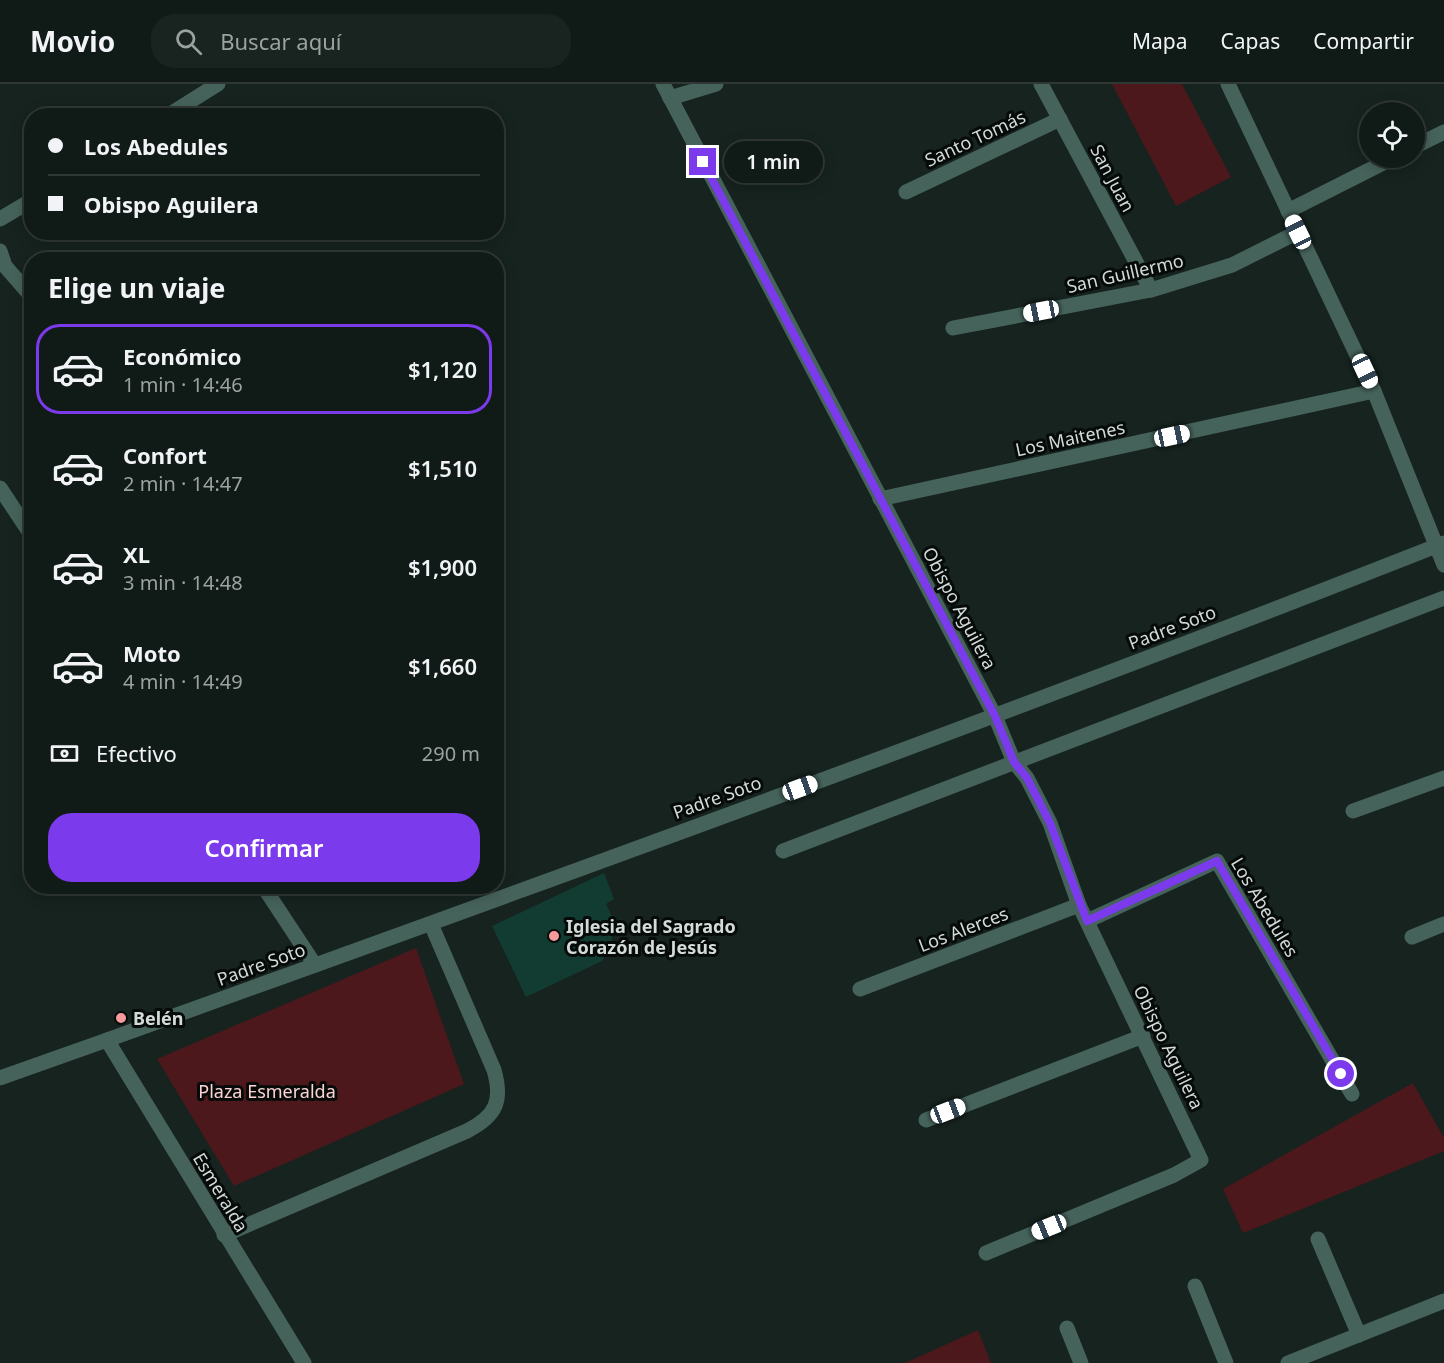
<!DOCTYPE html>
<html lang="es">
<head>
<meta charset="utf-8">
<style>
  body { margin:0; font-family:"Noto Sans",sans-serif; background:#192320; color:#f1f3f6; height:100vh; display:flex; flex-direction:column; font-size:22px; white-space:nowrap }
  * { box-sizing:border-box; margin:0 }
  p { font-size:20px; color:#9ca1a1 }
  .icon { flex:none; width:33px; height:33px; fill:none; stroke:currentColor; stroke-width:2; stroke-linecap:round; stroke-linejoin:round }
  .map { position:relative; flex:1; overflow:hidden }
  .panel { position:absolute; left:24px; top:168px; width:480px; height:642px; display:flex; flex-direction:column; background:#101a17; border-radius:24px; box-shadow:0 3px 15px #0003,0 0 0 2px #303836 }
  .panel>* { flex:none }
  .hud { position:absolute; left:24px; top:24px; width:480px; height:132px; border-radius:24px; box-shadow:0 3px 15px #0003,0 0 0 2px #303836; display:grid; align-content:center; height:132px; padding:0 24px; background:#101a17 }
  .tools { position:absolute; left:1359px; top:18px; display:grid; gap:12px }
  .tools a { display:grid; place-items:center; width:66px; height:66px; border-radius:50%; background:#101a17; box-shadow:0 3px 15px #0003,0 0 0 2px #303836; font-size:30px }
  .end { position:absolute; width:27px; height:27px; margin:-14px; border:8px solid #7c3aed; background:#fff; box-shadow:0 0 0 3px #fff }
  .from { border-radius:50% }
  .bubble { position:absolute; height:42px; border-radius:21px; background:#101a17; box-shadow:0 3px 15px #0003,0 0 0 2px #303836; font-size:20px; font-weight:600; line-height:42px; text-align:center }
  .car { position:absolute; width:18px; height:36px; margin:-18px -9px; border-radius:8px; box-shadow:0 0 4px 2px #0007; background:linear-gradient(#fff 24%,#345 0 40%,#fff 0 76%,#345 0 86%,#fff 0) }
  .hud b { display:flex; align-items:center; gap:21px; height:57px; font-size:22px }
  .hud b+b { border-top:2px solid #303836 }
  .hud i { width:15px; height:15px; background:#f1f3f6 }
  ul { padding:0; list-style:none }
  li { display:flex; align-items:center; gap:18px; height:90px; margin:0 12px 9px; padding:0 12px; border:3px solid transparent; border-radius:24px }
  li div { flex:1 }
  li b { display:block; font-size:22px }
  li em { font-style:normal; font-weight:600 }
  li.active { border-color:#7c3aed }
  li>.icon { width:54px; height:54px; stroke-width:1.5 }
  h2 { padding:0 24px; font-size:27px; line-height:72px }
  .pay { display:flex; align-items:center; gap:15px; height:66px; padding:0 24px; font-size:22px }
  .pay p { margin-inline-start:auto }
  .button { display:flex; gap:12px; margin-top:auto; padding:12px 24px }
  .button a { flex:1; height:69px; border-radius:24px; background:#7c3aed; color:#fff; font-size:24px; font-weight:600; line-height:69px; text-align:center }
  header { display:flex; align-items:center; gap:36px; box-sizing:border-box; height:84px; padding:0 30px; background:#101a17; border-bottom:2px solid #303836 }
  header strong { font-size:28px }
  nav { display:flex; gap:33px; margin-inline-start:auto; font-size:21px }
  .search { width:420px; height:54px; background:#192320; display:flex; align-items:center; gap:15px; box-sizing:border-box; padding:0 21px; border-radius:24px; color:#9ca1a1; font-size:22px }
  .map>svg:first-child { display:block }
  .green { fill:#4d181c }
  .building { fill:#123c32 }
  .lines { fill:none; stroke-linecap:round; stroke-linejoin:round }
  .minor { stroke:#46635b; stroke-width:15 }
  .tertiary { stroke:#46635b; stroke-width:15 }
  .route { stroke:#7c3aed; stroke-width:8 }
  .poi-dot { fill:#f59b9c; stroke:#060b09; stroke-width:2 }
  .labels { text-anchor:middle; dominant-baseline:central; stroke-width:6; stroke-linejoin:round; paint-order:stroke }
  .street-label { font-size:18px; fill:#d3dbd9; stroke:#060b09 }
  .poi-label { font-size:18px; font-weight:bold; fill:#d3dbd9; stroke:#060b09; text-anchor:start }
  .park-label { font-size:18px; fill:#fbd3d2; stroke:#060b09 }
</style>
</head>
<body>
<header>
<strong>Movio</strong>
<div class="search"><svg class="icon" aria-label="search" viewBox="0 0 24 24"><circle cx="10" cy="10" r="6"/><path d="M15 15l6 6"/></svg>Buscar aquí</div>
<nav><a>Mapa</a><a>Capas</a><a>Compartir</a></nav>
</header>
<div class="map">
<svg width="1444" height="1279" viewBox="0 0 1444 1279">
  <rect width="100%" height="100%" fill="#16231f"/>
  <!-- green -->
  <g class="green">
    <polygon points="1112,0 1182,0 1231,93 1176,122"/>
    <polygon points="416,864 464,1000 234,1102 157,975"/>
    <polygon points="1413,999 1444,1054 1444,1067 1243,1149 1223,1105"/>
    <polygon points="978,1246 991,1279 905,1279"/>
  </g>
  <!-- building -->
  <polygon class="building" points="604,789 614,815 606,820 613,834 611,862 602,877 526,913 492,842"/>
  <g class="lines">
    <!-- minor -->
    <g class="minor">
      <polyline points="663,0 995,632 1014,678 1027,694 1050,739 1079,821 1201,1076 1174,1091 986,1169"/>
      <polyline points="1041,0 1151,206"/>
      <polyline points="1228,0 1374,307 1444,481"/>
      <polyline points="670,14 716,0"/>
      <polyline points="167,32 218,0"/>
      <polyline points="1414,63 1444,48"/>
      <polyline points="906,108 1060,35"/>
      <polyline points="1288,127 1393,74"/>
      <polyline points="0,135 32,116"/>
      <polyline points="0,167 5,182 32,213"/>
      <polyline points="953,244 1151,206 1232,181 1298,148"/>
      <polyline points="0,404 32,452"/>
      <polyline points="880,415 1374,307"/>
      <polyline points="1353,727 1444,694"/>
      <polyline points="783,767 1444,514"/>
      <polyline points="263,802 315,881"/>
      <polyline points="1087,837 1217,777 1352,1010"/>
      <polyline points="1412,853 1444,840"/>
      <polyline points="860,905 1079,821"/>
      <path d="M107 956C555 795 1002 633 1444 459"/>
      <polyline points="926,1036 1143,952"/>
      <path d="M224 1151 467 1047C496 1032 503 1017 494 986L431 840"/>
      <polyline points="1318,1155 1359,1251"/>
      <polyline points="1195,1202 1226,1279"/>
      <polyline points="1067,1244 1081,1279"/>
      <polyline points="1288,1279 1444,1217"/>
    </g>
    <!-- tertiary -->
    <polyline class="tertiary" points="0,994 107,956 304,1279"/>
  </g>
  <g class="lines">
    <!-- route -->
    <polyline class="route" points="703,78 995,632 1014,678 1027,694 1050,739 1087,837 1217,777 1341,990"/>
  </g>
  <!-- markers -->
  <g class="poi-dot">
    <circle cx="554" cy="852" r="6"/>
    <circle cx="121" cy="934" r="6"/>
  </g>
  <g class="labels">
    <!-- street labels -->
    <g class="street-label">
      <text transform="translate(975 54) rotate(-25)">Santo Tomás</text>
      <text transform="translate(1113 94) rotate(62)">San Juan</text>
      <text transform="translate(1125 189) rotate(-13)">San Guillermo</text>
      <text transform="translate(1070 354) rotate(-12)">Los Maitenes</text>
      <text transform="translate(960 524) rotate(62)">Obispo Aguilera</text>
      <text transform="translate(1172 543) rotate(-21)">Padre Soto</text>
      <text transform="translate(717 713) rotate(-20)">Padre Soto</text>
      <text transform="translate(1265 823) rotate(59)">Los Abedules</text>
      <text transform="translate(963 845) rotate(-21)">Los Alerces</text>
      <text transform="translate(261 880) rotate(-20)">Padre Soto</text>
      <text transform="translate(1169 963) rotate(64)">Obispo Aguilera</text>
      <text transform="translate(221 1108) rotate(59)">Esmeralda</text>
    </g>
    <!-- poi labels -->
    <g class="poi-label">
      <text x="566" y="842">Iglesia del Sagrado<tspan x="566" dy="21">Corazón de Jesús</tspan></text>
      <text x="133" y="934">Belén</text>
    </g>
    <!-- park labels -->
    <g class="park-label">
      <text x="267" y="1007">Plaza Esmeralda</text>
    </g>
  </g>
</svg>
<div class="tools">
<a><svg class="icon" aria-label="locate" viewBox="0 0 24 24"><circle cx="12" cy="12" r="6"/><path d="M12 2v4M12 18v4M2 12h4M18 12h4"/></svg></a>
</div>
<i class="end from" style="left:1341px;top:990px"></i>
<i class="end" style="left:703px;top:78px"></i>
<div class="bubble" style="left:724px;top:57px;width:99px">1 min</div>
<i class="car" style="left:1298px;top:148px;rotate:334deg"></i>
<i class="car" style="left:1041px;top:227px;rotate:259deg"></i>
<i class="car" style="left:1365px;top:287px;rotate:155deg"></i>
<i class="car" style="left:1172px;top:352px;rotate:78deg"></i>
<i class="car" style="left:800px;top:704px;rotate:70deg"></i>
<i class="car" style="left:948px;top:1027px;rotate:69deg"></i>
<i class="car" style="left:1049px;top:1143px;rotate:248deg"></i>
<div class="hud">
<b><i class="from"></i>Los Abedules</b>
<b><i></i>Obispo Aguilera</b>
</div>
<section class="panel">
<h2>Elige un viaje</h2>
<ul>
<li class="active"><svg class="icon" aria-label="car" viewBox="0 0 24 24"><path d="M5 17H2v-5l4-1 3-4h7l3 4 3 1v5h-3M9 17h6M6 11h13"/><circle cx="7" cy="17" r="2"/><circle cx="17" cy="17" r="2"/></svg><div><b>Económico</b><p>1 min · 14:46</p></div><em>$1,120</em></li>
<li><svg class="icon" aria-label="car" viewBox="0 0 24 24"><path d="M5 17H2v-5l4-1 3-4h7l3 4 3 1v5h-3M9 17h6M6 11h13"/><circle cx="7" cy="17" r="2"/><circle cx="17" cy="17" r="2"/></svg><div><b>Confort</b><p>2 min · 14:47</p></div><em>$1,510</em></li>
<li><svg class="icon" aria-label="car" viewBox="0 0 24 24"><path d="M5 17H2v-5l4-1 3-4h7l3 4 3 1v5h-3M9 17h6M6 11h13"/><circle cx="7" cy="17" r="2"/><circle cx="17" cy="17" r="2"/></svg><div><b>XL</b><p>3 min · 14:48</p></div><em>$1,900</em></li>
<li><svg class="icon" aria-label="car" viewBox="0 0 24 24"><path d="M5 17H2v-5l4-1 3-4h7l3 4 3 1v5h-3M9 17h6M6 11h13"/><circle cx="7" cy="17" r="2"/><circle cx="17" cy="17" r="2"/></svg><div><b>Moto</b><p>4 min · 14:49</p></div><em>$1,660</em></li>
</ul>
<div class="pay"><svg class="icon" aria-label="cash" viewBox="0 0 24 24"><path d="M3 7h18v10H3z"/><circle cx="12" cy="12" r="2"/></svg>Efectivo<p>290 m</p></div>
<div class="button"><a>Confirmar</a></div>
</section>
</div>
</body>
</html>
